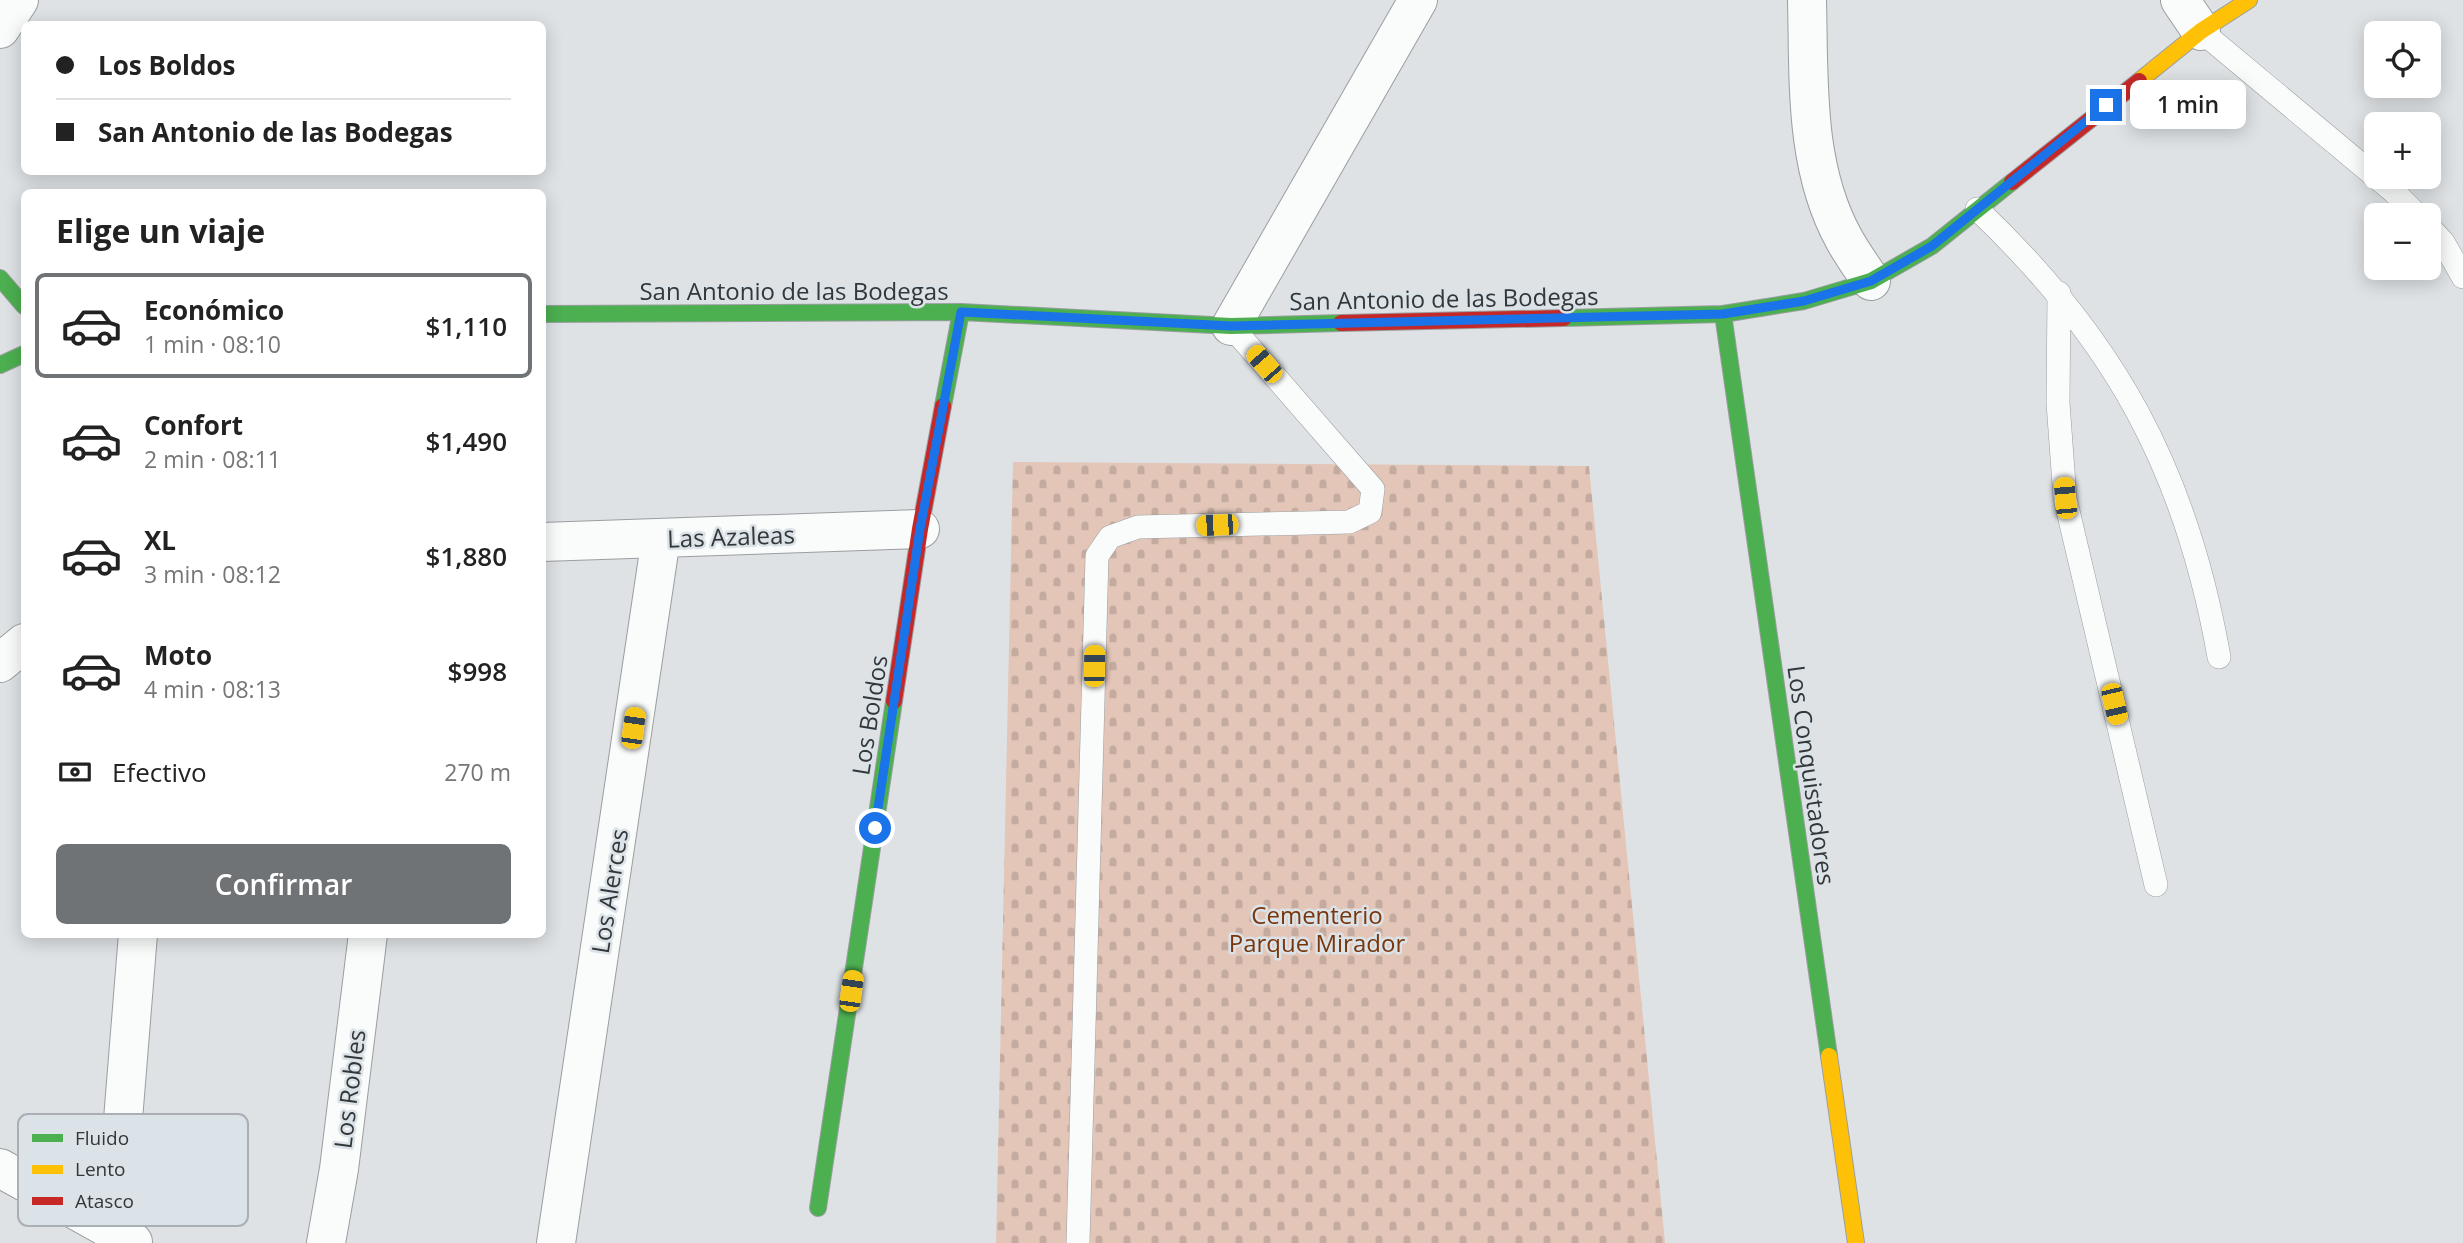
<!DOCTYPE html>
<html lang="es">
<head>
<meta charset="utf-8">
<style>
  body { margin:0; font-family:"Open Sans",sans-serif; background:#f2f2f2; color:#222; height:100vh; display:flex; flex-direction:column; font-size:26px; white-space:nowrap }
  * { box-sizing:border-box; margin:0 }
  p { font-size:23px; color:#767676 }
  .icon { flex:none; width:38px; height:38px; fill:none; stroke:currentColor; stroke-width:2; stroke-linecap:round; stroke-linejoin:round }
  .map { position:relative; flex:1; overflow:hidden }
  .sheet { position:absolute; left:21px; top:189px; width:525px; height:749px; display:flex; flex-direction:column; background:#fff; border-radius:10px; box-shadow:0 4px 18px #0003 }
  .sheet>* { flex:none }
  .banner { position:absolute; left:21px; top:21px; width:525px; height:154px; border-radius:10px; box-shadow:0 4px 18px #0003; display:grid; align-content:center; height:154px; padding:0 35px; background:#fff }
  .buttons { position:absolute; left:2364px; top:21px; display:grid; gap:14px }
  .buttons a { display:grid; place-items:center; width:77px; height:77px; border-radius:10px; background:#fff; box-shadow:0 4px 18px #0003; font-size:35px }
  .end { position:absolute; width:32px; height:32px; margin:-16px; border:9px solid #1a73e8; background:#fff; box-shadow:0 0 0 4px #fff }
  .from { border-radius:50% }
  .bubble { position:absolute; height:49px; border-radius:10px; background:#fff; box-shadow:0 4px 18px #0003; font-size:23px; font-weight:600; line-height:49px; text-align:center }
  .car { position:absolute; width:21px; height:42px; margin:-21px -10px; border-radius:9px; box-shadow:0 0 5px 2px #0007; background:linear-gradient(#f5c518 24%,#345 0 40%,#f5c518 0 76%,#345 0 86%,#f5c518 0) }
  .banner b { display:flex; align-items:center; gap:24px; height:66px; font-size:26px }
  .banner b+b { border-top:2px solid #e0e0e0 }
  .banner i { width:18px; height:18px; background:#222 }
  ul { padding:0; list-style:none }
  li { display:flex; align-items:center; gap:21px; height:105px; margin:0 14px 10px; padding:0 21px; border:4px solid transparent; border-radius:10px }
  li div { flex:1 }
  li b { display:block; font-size:26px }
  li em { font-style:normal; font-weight:600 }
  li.on { border-color:#707375 }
  li>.icon { width:63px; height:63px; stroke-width:1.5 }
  h2 { padding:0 35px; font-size:32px; line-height:84px }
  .pay { display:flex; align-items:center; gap:18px; height:77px; padding:0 35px; font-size:26px }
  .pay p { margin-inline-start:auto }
  .primary-button { display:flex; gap:14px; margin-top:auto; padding:14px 35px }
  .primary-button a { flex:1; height:80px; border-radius:10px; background:#707375; color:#fff; font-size:28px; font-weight:600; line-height:80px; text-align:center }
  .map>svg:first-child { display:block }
  .cemetery { fill:url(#cemetery-stones) }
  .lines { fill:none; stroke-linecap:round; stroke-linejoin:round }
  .lane-casing { stroke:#9b9ea0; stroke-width:24 }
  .street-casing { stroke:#9b9ea0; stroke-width:40 }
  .fast-casing { stroke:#9b9ea0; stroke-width:18 }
  .slow-casing { stroke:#9b9ea0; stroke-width:18 }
  .jam-casing { stroke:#9b9ea0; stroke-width:18 }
  .lane { stroke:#fafbfb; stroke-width:23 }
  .street { stroke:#fafbfb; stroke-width:38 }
  .fast { stroke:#4caf50; stroke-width:16 }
  .slow { stroke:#ffc107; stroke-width:16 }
  .jam { stroke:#c62828; stroke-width:16 }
  .route { stroke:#1a73e8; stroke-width:9 }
  .labels { text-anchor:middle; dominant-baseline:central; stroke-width:5; stroke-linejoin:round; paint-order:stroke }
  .street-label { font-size:24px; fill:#343739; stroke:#dbe3e8 }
  .park-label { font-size:24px; fill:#7a360b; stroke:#dbe3e8 }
  .key { fill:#dbe3e8; stroke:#a9afb4; stroke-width:2 }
  .key-label { font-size:19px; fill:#343739 }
</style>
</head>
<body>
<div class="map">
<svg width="2463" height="1243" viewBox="0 0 2463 1243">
  <defs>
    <pattern id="cemetery-stones" width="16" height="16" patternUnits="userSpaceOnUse" patternTransform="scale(1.75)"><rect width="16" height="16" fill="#e3c6b8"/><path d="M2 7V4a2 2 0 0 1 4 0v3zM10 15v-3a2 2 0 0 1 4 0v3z" fill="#c3ab9f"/></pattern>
  </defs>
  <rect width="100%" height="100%" fill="#dee2e5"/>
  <!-- cemetery -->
  <polygon class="cemetery" points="1013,462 1589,466 1665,1243 996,1243"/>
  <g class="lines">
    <defs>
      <g id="lane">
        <polyline points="2201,31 2394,192 2417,215"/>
        <path d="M1977 209C2115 340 2186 470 2219 657"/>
        <polyline points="2429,227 2443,242 2463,277"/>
        <polyline points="2059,293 2058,403 2065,498 2156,885"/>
        <polyline points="1078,1243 1097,556 1110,537 1138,527 1349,522 1370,512 1373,489 1231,326"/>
      </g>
      <g id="street">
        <path d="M1807 0C1809 80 1804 167 1844 239 1852 254 1862 267 1871 281"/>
        <polyline points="2180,0 2201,31"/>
        <polyline points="0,29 19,0"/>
        <polyline points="1231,326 1418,0"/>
        <polyline points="542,542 920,529"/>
        <polyline points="0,663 24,643"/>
        <polyline points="0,1168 133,1242"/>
        <polyline points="114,1231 138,934"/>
        <polyline points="326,1243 339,1169 368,934"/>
        <polyline points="556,1243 661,538"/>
      </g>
      <g id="fast">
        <polyline points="0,278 24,306"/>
        <polyline points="542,314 961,312 1231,326 1341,323"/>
        <polyline points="1723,314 1829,1056"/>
        <polyline points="1564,318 1723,314 1804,301 1871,281 1932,246 2012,182"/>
        <polyline points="0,365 24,354"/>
        <polyline points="943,406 961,312"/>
        <polyline points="818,1208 894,701"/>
      </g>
      <g id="slow">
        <polyline points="2139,81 2201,31 2249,0"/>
        <polyline points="1829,1056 1856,1243"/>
      </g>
      <g id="jam">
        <polyline points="2012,182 2139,81"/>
        <polyline points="1341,323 1564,318"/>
        <polyline points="894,701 920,529 943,406"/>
      </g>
    </defs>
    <!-- lane casing -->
    <use href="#lane" class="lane-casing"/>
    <!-- street casing -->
    <use href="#street" class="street-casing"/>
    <!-- fast casing -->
    <use href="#fast" class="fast-casing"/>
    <!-- slow casing -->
    <use href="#slow" class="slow-casing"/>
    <!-- jam casing -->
    <use href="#jam" class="jam-casing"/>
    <!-- lane -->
    <use href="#lane" class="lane"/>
    <!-- street -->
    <use href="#street" class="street"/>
    <!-- fast -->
    <use href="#fast" class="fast"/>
    <!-- slow -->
    <use href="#slow" class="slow"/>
    <!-- jam -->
    <use href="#jam" class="jam"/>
  </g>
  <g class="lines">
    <!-- route -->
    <polyline class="route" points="875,828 920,529 961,312 1231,326 1723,314 1804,301 1871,281 1932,246 2106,105"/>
  </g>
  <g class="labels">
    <!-- street labels -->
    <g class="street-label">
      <text x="794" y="290">San Antonio de las Bodegas</text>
      <text transform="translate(1444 298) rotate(-1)">San Antonio de las Bodegas</text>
      <text transform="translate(731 536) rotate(-2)">Las Azaleas</text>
      <text transform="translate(869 715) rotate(-81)">Los Boldos</text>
      <text transform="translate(1812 775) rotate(82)">Los Conquistadores</text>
      <text transform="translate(609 891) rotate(-81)">Los Alerces</text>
      <text transform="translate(349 1089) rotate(-83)">Los Robles</text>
    </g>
    <!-- park labels -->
    <g class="park-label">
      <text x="1317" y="914">Cementerio<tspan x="1317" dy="28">Parque Mirador</tspan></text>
    </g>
  </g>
  <!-- legend -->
  <rect x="18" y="1114" width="230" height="112" rx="10" class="key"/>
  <rect x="32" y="1134" width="31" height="8" fill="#4caf50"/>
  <rect x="32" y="1165" width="31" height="9" fill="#ffc107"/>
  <rect x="32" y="1197" width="31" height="8" fill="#c62828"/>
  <g class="key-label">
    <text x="75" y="1145">Fluido</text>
    <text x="75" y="1176">Lento</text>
    <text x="75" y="1208">Atasco</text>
  </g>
</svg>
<div class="buttons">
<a><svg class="icon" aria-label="locate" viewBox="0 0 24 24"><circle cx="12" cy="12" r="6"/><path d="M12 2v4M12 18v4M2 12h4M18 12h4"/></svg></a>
<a>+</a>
<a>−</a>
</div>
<i class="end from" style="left:875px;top:828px"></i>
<i class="end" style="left:2106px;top:105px"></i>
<div class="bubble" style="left:2130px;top:80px;width:116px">1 min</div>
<i class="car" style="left:1264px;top:364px;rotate:319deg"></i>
<i class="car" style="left:2065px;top:498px;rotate:355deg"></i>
<i class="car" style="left:1217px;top:525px;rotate:268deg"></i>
<i class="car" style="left:1094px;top:666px;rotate:1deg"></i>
<i class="car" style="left:2114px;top:704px;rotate:167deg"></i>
<i class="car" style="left:633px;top:728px;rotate:8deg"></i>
<i class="car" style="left:851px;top:991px;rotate:8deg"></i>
<div class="banner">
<b><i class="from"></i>Los Boldos</b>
<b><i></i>San Antonio de las Bodegas</b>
</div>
<section class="sheet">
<h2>Elige un viaje</h2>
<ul>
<li class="on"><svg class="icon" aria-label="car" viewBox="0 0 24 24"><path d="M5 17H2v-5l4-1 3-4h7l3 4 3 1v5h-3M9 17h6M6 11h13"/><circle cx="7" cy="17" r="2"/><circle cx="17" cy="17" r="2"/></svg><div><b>Económico</b><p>1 min · 08:10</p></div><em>$1,110</em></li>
<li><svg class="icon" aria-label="car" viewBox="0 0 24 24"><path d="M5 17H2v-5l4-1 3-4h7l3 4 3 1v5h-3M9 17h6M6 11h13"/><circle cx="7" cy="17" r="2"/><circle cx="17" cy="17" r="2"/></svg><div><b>Confort</b><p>2 min · 08:11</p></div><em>$1,490</em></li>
<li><svg class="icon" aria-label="car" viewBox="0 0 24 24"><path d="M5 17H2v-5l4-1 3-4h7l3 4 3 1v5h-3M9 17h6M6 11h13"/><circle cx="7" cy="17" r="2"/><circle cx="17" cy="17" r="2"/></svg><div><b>XL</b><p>3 min · 08:12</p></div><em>$1,880</em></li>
<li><svg class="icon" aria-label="car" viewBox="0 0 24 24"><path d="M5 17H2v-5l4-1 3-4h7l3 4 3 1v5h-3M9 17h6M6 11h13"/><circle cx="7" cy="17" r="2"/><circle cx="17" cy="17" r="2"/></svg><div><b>Moto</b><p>4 min · 08:13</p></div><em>$998</em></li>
</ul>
<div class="pay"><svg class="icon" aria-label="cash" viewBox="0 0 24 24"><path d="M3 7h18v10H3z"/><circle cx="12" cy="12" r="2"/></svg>Efectivo<p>270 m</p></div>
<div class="primary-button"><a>Confirmar</a></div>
</section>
</div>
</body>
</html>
